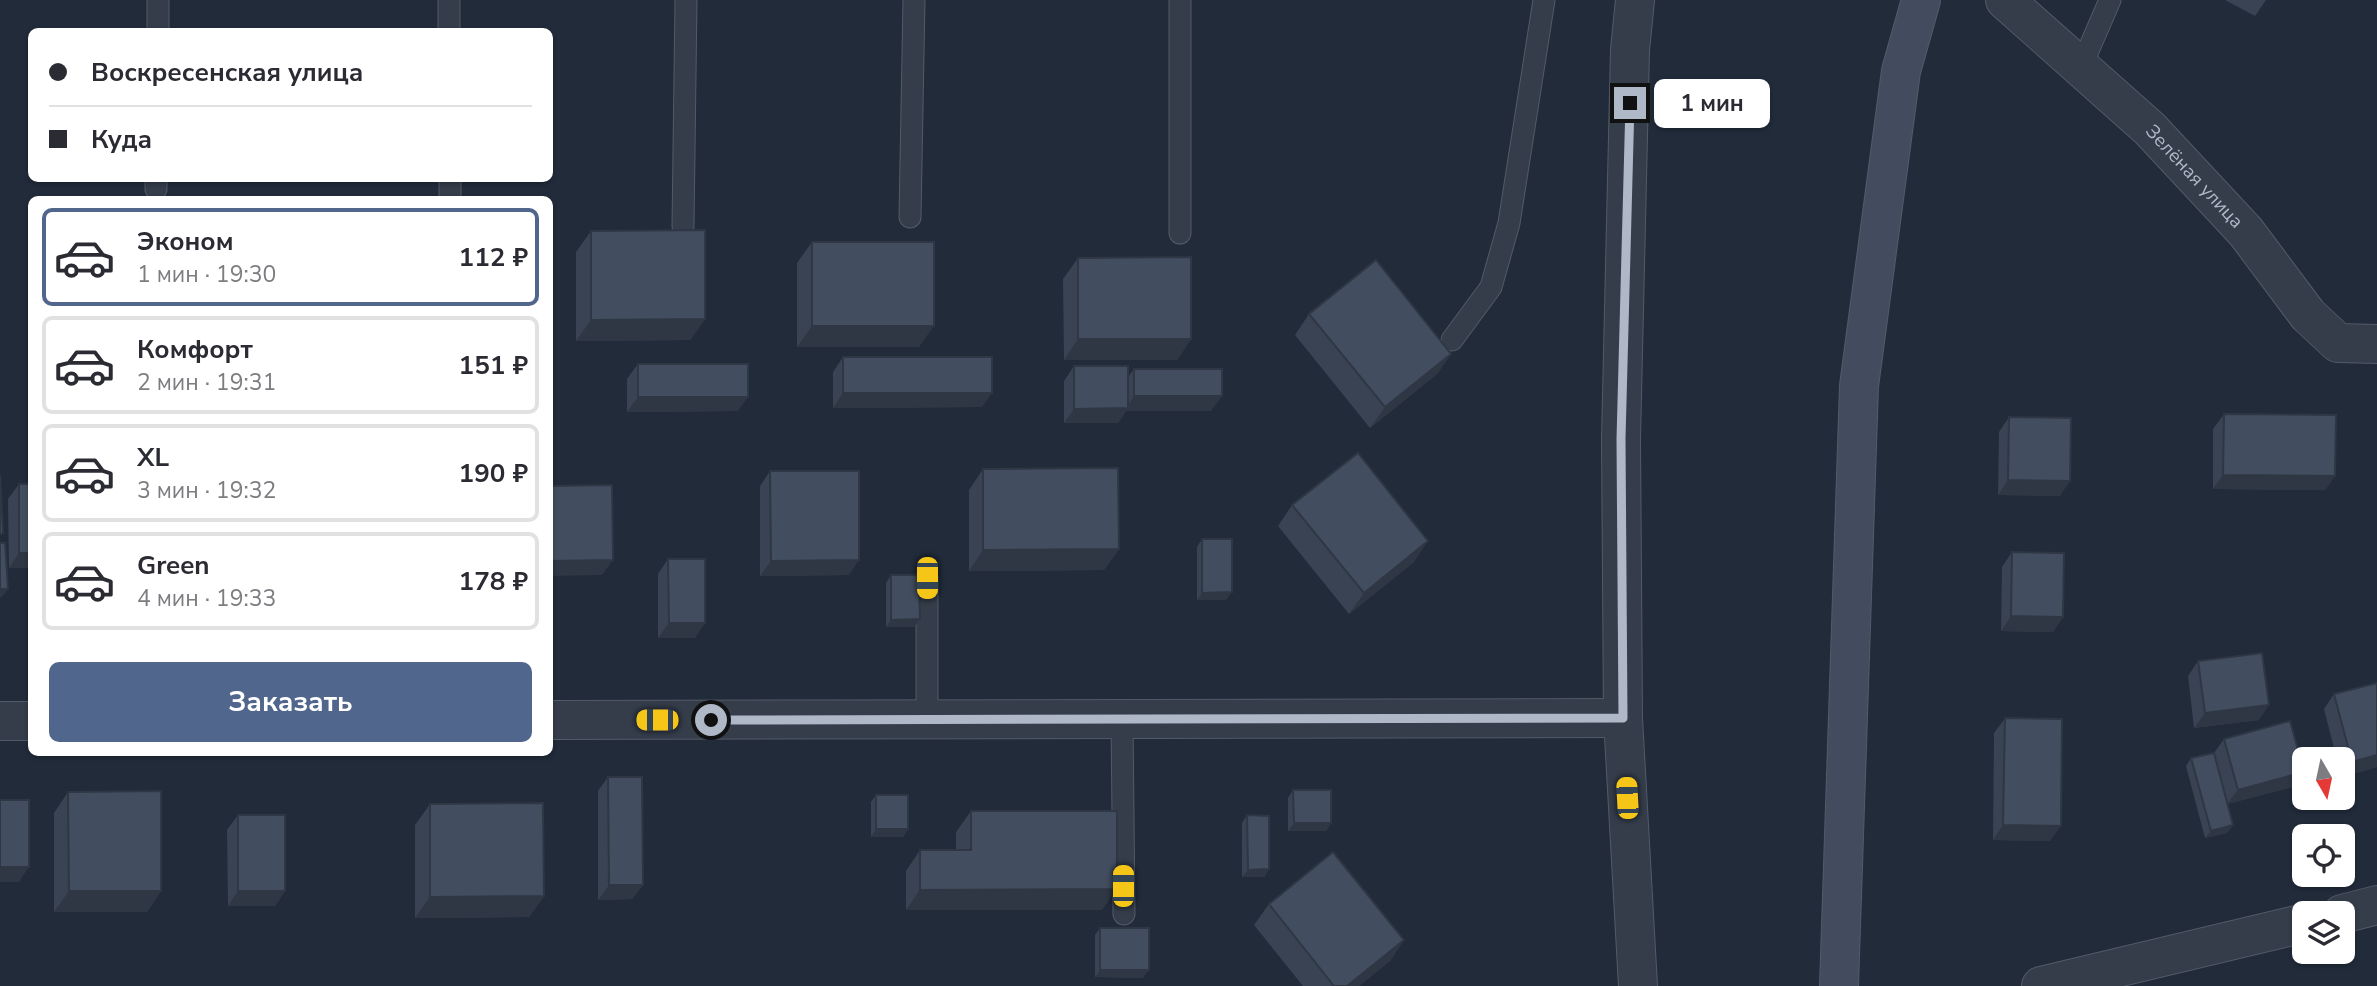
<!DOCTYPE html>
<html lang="ru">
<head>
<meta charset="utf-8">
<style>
  body { margin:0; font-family:"Nunito Sans",sans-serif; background:#f2f2f3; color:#2b2b33; height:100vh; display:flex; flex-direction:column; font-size:26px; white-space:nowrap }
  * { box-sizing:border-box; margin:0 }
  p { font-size:23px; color:#7c7c81 }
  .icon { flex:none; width:38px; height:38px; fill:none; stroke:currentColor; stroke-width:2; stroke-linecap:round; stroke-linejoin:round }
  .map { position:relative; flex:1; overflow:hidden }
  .drawer { position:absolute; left:28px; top:196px; width:525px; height:560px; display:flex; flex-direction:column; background:#fff; border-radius:10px; box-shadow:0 2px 5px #0004 }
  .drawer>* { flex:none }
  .banner { position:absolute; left:28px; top:28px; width:525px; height:154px; border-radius:10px; box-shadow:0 2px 5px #0004; display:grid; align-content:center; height:154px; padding:0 21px; background:#fff }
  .needle { width:46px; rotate:171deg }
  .tools { position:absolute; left:2292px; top:747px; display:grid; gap:14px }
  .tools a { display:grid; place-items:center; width:63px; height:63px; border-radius:10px; background:#fff; box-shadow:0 2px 5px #0004; font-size:35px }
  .end { position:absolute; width:32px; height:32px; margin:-16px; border:9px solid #afb8c7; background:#111; box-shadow:0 0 0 4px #111 }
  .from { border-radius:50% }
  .bubble { position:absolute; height:49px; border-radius:10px; background:#fff; box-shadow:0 2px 5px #0004; font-size:23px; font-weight:700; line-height:49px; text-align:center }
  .car { position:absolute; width:21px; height:42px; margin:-21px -10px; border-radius:9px; box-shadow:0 0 5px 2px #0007; background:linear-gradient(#f5c518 24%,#345 0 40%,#f5c518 0 76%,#345 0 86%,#f5c518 0) }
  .banner b { display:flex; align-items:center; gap:24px; height:66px; font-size:26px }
  .banner b+b { border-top:2px solid #e1e1e2 }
  .banner i { width:18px; height:18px; background:#2b2b33 }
  ul { padding:12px 0 0; list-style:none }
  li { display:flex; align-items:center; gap:21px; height:98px; margin:0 14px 10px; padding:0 7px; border:4px solid #e1e1e2; border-radius:10px }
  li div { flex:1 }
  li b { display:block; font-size:26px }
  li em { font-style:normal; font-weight:700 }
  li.selected { border-color:#51668d }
  li>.icon { width:63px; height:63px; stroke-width:1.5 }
  .action { display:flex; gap:14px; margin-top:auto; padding:14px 21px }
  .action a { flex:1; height:80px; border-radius:10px; background:#51668d; color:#fff; font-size:28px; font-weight:700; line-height:80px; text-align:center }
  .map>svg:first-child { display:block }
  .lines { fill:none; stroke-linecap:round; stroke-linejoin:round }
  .service-casing { stroke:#525b68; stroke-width:23 }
  .minor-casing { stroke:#525b68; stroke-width:40 }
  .secondary-casing { stroke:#525b68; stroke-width:40 }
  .service { stroke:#353d4b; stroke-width:21 }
  .minor { stroke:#353d4b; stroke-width:38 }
  .secondary { stroke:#424c5e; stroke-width:38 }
  .wall { fill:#394353 }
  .shaded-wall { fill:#2e3743 }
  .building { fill:#424e60; stroke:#2e3743; stroke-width:2 }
  .route { stroke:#afb8c7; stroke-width:9 }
  .labels { text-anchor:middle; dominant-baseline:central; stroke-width:7; stroke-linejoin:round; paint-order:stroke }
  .street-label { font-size:19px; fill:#afb8c7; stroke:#1a222f }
</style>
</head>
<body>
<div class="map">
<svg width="2377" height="986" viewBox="0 0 2377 986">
  <rect width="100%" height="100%" fill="#212b3a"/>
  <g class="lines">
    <defs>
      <g id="service">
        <polyline points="449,0 449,32"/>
        <polyline points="1180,0 1180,233"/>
        <polyline points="158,32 158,0"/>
        <polyline points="2081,67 2110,0"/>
        <polyline points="450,178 450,200"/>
        <polyline points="156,189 156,178"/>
        <polyline points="910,217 914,0"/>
        <polyline points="683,226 686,0"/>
        <polyline points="1452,340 1491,287 1509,223 1544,0"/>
        <polyline points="927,578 927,720"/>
        <polyline points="1122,719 1124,914"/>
      </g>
      <g id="minor">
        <polyline points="1635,0 1630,50 1621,439 1623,718 1638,986"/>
        <path id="s1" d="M2005 0 2150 129 2246 232 2308 315 2338 343 2377 344"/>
        <polyline points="550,720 1623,718"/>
        <polyline points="0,721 32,721"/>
        <polyline points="2342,914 2377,905"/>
        <polyline points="2041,986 2305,923"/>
      </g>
      <polyline id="secondary" points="1839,986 1859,386 1901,71 1921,0"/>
    </defs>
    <!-- service casing -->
    <use href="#service" class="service-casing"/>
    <!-- minor casing -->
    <use href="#minor" class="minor-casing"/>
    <!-- secondary casing -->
    <use href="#secondary" class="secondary-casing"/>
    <!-- service -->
    <use href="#service" class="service"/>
    <!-- minor -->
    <use href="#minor" class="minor"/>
    <!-- secondary -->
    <use href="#secondary" class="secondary"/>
  </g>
  <!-- wall -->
  <g class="wall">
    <polygon points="2225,0 2266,0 2255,16"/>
    <polygon points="591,231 705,319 690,340 576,341 576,252"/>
    <polygon points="812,242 919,347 797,347 797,263"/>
    <polygon points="1078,258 1191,339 1177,360 1064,360 1063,279"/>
    <polygon points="1309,314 1451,354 1437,374 1370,428 1295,335"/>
    <polygon points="843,357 982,407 833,408 833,372"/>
    <polygon points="638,364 738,411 627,412 627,379"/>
    <polygon points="1074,366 1128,377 1134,369 1211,411 1126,411 1118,423 1064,423 1064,381"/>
    <polygon points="2224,414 2335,476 2325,490 2213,489 2213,429"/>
    <polygon points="2009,417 2060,496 1998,495 1999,432"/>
    <polygon points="983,469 1119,549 1104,570 969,571 969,490"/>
    <polygon points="770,471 849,575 760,576 760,486"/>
    <polygon points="19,484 32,484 32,568 9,568 8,499"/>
    <polygon points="1292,505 1414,562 1349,614 1278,526"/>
    <polygon points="1202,539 1226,600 1197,600 1197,547"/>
    <polygon points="2012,552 2063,617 2053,632 2001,631 2002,567"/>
    <polygon points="668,559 695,638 658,638 658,574"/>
    <polygon points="891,575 920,619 914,627 886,627 886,583"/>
    <polygon points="2198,661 2259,720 2194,728 2188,676"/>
    <polygon points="2334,694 2377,767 2343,777 2343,760 2337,760 2324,709"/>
    <polygon points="2005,718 2050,841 1993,840 1994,733"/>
    <polygon points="2224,739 2293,787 2227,804 2233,825 2227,833 2205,838 2186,766 2191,758 2214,753"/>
    <polygon points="608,777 643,885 632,899 598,900 598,791"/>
    <polygon points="1293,790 1331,823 1326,831 1288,831 1288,798"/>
    <polygon points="68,792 161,891 147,912 54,912 54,813"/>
    <polygon points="876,795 908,829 903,837 871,837 871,802"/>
    <polygon points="430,804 544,896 529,917 415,918 415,825"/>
    <polygon points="971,811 1102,910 906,910 906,871 920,850 956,850 956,832"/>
    <polygon points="238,815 285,891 275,906 228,906 227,830"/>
    <polygon points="1247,815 1269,869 1264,877 1242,877 1242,823"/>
    <polygon points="1269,904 1404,940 1390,961 1359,986 1303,986 1254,925"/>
    <polygon points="1100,928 1143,978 1095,977 1095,935"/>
  </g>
  <!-- shaded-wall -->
  <g class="shaded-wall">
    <polygon points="705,319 690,340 576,341 591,320"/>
    <polygon points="812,326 934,326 919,347 797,347"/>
    <polygon points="1078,339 1191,339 1177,360 1064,360"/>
    <polygon points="1451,354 1437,374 1370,428 1385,407"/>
    <polygon points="843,393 992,393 982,407 833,408"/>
    <polygon points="1134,396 1222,396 1211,411 1126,411 1118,423 1064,423 1074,409 1126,408"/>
    <polygon points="638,397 748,397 738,411 627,412"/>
    <polygon points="2223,475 2335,476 2325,490 2213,489"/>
    <polygon points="2008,480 2070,481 2060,496 1998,495"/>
    <polygon points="1428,541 1414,562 1349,614 1364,593"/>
    <polygon points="1119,549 1104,570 969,571 983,550"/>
    <polygon points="19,553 32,553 32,568 9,568"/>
    <polygon points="613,560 602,575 550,576 550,561"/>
    <polygon points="859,560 849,575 760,576 771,561"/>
    <polygon points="0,589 8,589 2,597 0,597"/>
    <polygon points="1232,592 1226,600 1197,600 1202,593"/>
    <polygon points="2011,616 2063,617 2053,632 2001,631"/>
    <polygon points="920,619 914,627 886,627 891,620"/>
    <polygon points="669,623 705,623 695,638 658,638"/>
    <polygon points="2269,705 2259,720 2194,728 2205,713"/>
    <polygon points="2377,755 2377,767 2343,777 2352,762"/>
    <polygon points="2304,772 2293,787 2227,804 2238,790"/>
    <polygon points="1294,823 1331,823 1326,831 1288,831"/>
    <polygon points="2003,825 2061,826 2050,841 1993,840"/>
    <polygon points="2233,825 2227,833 2205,838 2211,831"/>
    <polygon points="876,829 908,829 903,837 871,837"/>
    <polygon points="0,867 29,867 19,882 0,882"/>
    <polygon points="1269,869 1264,877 1242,877 1248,870"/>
    <polygon points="609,885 643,885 632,899 598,900"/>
    <polygon points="1117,889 1102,910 906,910 920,890"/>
    <polygon points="69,891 161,891 147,912 54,912"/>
    <polygon points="238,891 285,891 275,906 228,906"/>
    <polygon points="544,896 529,917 415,918 430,897"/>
    <polygon points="1404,940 1390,961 1359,986 1347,986"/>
    <polygon points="1100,970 1149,970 1143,978 1095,977"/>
  </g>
  <!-- building -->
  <g class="building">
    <polygon points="705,230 705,319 591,320 591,231"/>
    <rect x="812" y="242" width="122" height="84"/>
    <polygon points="1191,257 1191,339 1078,339 1078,258"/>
    <polygon points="1376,260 1451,354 1385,407 1309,314"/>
    <rect x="843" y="357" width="149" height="36"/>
    <rect x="638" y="364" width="110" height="33"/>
    <polygon points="1074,366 1128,366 1128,408 1074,409"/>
    <rect x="1134" y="369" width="88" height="27"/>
    <polygon points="2224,414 2336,415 2335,476 2223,475"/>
    <polygon points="2009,417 2071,418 2070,481 2008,480"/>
    <polygon points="1358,453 1428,541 1364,593 1292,505"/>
    <polygon points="1118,468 1119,549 983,550 983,469"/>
    <polygon points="770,471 859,471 859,560 771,561"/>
    <polygon points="0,475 3,533 0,534"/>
    <rect x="19" y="484" width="13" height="69"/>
    <polygon points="612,485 613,560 550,561 550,486"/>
    <polygon points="1202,539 1232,539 1232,592 1202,593"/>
    <polygon points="0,543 5,543 8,589 0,589"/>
    <polygon points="2012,552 2064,553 2063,617 2011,616"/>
    <polygon points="668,559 705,559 705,623 669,623"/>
    <polygon points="891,575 919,575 920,619 891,620"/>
    <polygon points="2262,653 2269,705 2205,713 2198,661"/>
    <polygon points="2377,683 2377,755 2352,762 2334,694"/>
    <polygon points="2005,718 2062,719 2061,826 2003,825"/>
    <polygon points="2290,721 2304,772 2238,790 2224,739"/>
    <polygon points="2214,753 2233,825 2211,831 2191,758"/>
    <polygon points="608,777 642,777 643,885 609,885"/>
    <polygon points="1293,790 1331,790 1331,823 1294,823"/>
    <polygon points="161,791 161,891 69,891 68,792"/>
    <rect x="876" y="795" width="32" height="34"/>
    <rect x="0" y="800" width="29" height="67"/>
    <polygon points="543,803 544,896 430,897 430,804"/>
    <polygon points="971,811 1117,811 1117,889 920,890 920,850 971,850"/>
    <rect x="238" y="815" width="47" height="76"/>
    <polygon points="1247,815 1269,816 1269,869 1248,870"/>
    <polygon points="1333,852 1404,940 1347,986 1334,986 1269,904"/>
    <rect x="1100" y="928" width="49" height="42"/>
  </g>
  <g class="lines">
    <!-- route -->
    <polyline class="route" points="711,720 1623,718 1621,439 1630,103"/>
  </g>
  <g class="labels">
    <!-- street labels -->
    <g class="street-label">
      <text stroke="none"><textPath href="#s1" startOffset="259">Зелёная улица</textPath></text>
    </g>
  </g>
</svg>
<div class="tools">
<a><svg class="needle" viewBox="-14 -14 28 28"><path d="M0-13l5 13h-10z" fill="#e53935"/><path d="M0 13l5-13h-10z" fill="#7c7c81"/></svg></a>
<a><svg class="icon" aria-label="locate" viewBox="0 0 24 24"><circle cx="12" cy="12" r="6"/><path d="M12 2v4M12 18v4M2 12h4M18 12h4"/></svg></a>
<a><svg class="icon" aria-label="layers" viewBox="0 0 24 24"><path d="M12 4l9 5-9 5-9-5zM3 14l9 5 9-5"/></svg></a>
</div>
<i class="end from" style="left:711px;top:720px"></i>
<i class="end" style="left:1630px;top:103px"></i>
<div class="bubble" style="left:1654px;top:79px;width:116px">1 мин</div>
<i class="car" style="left:927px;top:578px;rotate:180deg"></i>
<i class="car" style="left:657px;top:720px;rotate:270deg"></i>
<i class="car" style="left:1627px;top:798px;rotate:357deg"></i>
<i class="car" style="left:1123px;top:886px;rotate:0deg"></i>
<div class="banner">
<b><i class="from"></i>Воскресенская улица</b>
<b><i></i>Куда</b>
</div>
<section class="drawer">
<ul>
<li class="selected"><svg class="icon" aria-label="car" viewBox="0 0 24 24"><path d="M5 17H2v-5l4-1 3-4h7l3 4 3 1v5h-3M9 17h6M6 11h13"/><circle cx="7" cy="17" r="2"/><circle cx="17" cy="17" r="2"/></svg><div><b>Эконом</b><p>1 мин · 19:30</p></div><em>112 ₽</em></li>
<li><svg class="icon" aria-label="car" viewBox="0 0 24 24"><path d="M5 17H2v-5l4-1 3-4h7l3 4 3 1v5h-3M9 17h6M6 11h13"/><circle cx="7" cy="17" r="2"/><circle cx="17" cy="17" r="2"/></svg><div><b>Комфорт</b><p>2 мин · 19:31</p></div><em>151 ₽</em></li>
<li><svg class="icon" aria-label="car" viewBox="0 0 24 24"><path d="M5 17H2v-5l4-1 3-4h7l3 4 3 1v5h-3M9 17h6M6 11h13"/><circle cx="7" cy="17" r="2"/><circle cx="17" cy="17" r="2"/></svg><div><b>XL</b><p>3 мин · 19:32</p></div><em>190 ₽</em></li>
<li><svg class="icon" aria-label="car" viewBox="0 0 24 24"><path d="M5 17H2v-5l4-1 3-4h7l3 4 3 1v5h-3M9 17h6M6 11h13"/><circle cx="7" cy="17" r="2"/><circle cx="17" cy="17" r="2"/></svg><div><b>Green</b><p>4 мин · 19:33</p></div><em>178 ₽</em></li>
</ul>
<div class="action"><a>Заказать</a></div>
</section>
</div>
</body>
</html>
